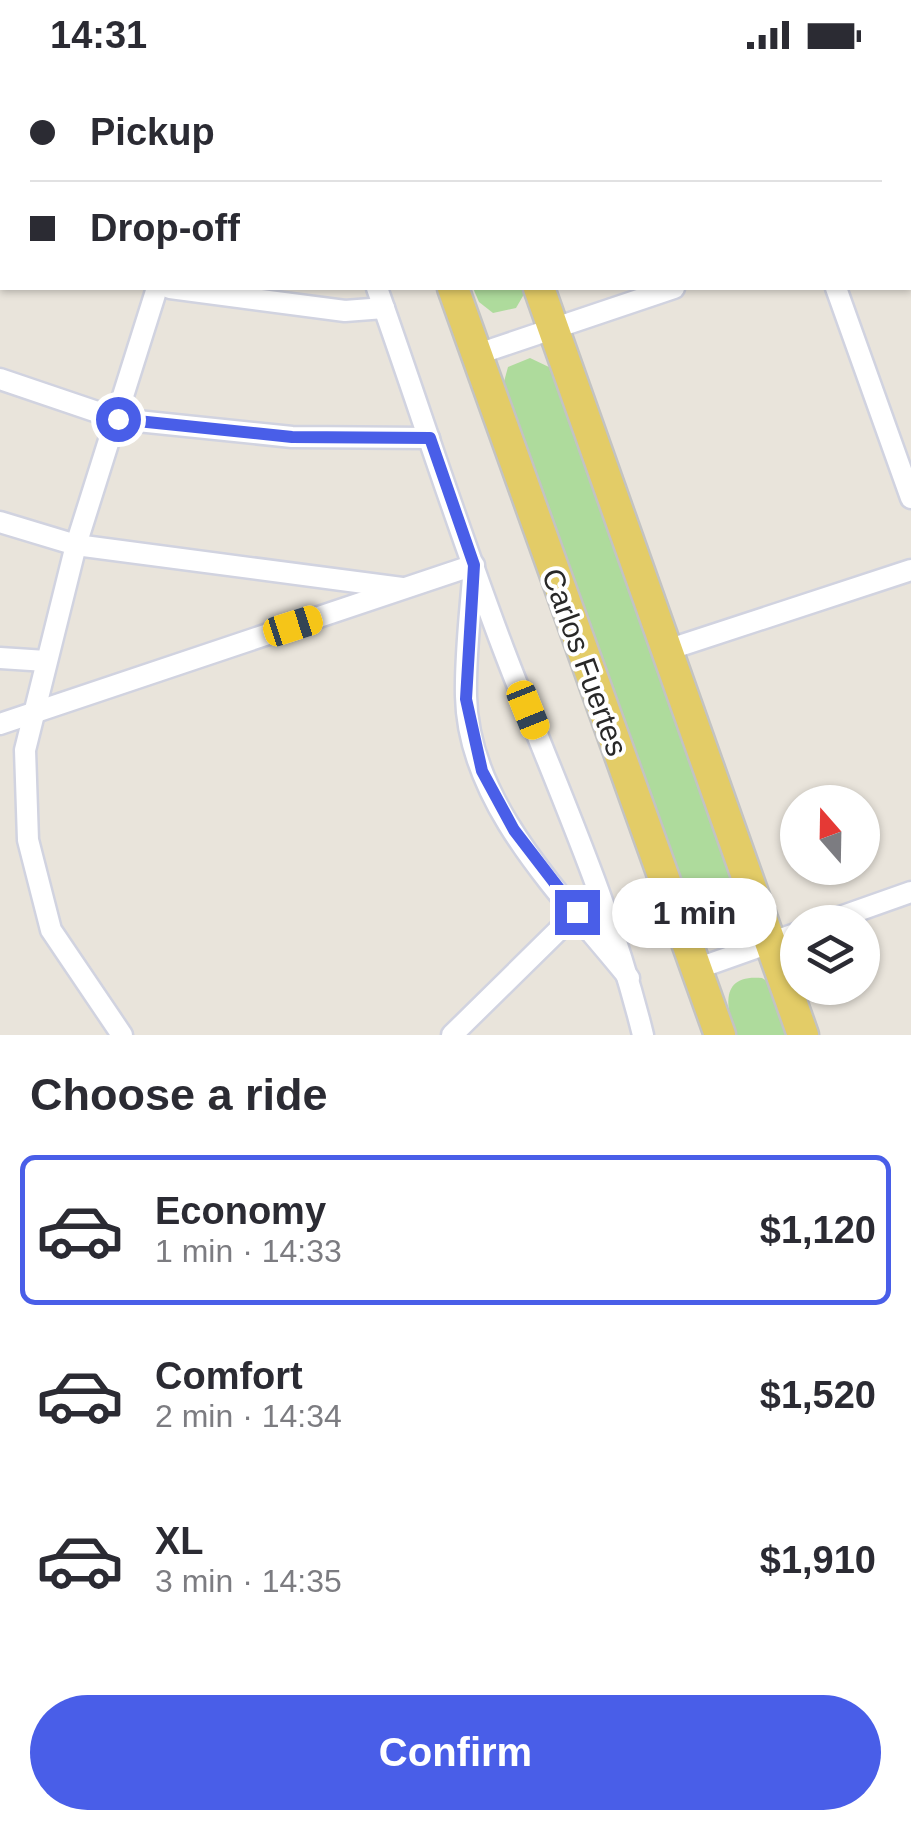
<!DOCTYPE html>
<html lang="en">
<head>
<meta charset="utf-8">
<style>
  body { margin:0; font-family:Arial,sans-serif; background:#f7f7f7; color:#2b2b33; height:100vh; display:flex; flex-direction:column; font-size:38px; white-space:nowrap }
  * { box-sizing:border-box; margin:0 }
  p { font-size:32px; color:#7c7c81 }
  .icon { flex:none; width:55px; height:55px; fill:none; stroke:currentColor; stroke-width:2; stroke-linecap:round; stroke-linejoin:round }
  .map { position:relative; height:965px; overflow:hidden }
  .sheet { display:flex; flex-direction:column; background:#fff; flex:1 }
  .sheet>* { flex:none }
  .banner { position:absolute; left:0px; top:0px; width:912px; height:220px; box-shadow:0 2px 8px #0004; display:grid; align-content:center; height:220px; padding:0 30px; background:#fff }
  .needle { width:65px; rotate:340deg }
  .tools { position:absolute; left:780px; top:715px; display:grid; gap:20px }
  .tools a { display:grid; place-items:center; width:100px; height:100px; border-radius:50%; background:#fff; box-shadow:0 2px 8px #0004; font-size:50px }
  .end { position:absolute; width:45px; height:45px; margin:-22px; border:12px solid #495ee8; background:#fff; box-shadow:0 0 0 5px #fff }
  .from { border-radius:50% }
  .bubble { position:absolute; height:70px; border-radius:35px; background:#fff; box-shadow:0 2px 8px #0004; font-size:32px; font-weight:700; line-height:70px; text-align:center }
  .car { position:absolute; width:30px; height:60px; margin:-30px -15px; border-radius:12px; box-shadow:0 0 8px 2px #0007; background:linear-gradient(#f5c518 24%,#345 0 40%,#f5c518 0 76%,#345 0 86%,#f5c518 0) }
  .banner b { display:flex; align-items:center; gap:35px; height:95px; font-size:38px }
  .banner b+b { border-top:2px solid #e1e1e2 }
  .banner i { width:25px; height:25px; background:#2b2b33 }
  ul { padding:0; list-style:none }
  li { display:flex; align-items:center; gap:30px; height:150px; margin:0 20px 15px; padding:0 10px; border:5px solid transparent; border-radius:15px }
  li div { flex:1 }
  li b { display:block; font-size:38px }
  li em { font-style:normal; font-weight:700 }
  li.on { border-color:#495ee8 }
  li>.icon { width:90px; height:90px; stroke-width:1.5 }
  h2 { padding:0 30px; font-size:45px; line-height:120px }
  .cta { display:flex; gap:20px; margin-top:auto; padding:20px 30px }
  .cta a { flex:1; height:115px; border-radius:60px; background:#495ee8; color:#fff; font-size:40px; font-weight:700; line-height:115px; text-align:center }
  .status { display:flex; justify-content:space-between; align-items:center; height:70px; padding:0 50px; background:#fff; direction:ltr }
  .status svg { height:28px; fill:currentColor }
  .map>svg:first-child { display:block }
  .green { fill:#aedb9c }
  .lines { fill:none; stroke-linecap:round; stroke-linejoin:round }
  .minor-casing { stroke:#d1d3e0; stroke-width:25 }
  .primary-casing { stroke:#c3c3c3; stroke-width:35 }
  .minor { stroke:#fff; stroke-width:20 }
  .primary { stroke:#e3cc67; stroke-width:30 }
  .route { stroke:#495ee8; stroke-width:12 }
  .labels { text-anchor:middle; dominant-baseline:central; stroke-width:8; stroke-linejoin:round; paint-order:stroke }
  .street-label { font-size:30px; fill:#282828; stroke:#fff }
</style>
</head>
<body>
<div class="status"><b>14:31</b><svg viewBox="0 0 49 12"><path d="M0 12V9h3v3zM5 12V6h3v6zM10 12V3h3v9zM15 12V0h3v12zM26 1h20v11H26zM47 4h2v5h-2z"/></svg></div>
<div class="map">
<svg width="911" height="965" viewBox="0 0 911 965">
  <rect width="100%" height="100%" fill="#e9e4db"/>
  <!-- green -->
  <g class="green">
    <polygon points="473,218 527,218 527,219 516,238 493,243 479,232"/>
    <path d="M530 288 551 298 744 830C748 851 731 861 711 861L694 844 502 319 508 297Z"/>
    <path d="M762 908 770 913 791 965H736C725 936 720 904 762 908Z"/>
  </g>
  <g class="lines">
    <defs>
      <g id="minor">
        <polyline points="301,0 302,2"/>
        <polyline points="221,2 221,0"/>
        <polyline points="0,32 2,33"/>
        <polyline points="910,137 911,137"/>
        <polyline points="0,184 2,185"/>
        <polyline points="170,218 345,241 384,238"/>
        <path d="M377 218C419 337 458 459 503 578 552 707 610 830 643 965"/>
        <polyline points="836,218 911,428"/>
        <polyline points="475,285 674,218"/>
        <polyline points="0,309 118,349 292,367 429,368"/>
        <polyline points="0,452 76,475 402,518"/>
        <polyline points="667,580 911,500"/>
        <polyline points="0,588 46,591"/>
        <path d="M0 654 474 495C471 538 465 583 466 626 468 736 565 828 629 908"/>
        <polyline points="826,852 911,822"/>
        <polyline points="696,899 798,863"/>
        <polyline points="122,965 51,860 28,770 25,680 76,475 157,218"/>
        <polyline points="452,965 577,842"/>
      </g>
      <g id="primary">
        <polyline points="379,0 380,2"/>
        <polyline points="464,0 465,2"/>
        <polyline points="453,218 720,965"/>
        <polyline points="539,218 803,965"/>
      </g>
    </defs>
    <!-- minor casing -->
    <use href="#minor" class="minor-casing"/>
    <!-- primary casing -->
    <use href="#primary" class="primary-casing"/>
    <!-- minor -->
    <use href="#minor" class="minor"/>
    <!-- primary -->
    <use href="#primary" class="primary"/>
  </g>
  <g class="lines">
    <!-- route -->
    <polyline class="route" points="118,349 292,367 430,368 474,495 466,629 482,701 514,760 577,842"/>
  </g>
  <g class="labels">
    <!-- street labels -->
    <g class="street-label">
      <text transform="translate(585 592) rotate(70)">Carlos Fuertes</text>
    </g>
  </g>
</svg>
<div class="tools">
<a><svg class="needle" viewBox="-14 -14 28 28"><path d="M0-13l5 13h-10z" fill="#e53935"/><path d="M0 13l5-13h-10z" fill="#7c7c81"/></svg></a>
<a><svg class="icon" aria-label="layers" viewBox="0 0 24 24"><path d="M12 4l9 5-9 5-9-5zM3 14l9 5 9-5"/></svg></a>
</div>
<i class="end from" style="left:118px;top:349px"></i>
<i class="end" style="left:577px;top:842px"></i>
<div class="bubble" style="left:612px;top:808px;width:165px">1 min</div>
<i class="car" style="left:293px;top:556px;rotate:72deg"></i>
<i class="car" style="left:528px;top:640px;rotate:158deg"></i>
<div class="banner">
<b><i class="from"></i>Pickup</b>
<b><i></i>Drop-off</b>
</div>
</div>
<section class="sheet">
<h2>Choose a ride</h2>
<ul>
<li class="on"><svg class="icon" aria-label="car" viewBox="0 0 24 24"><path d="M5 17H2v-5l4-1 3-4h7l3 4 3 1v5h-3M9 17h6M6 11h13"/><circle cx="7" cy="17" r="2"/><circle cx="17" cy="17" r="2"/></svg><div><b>Economy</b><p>1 min · 14:33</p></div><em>$1,120</em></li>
<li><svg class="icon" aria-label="car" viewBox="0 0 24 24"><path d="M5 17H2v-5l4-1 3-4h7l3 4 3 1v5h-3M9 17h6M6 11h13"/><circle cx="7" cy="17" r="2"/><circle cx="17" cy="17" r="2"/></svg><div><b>Comfort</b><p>2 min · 14:34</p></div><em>$1,520</em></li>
<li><svg class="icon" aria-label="car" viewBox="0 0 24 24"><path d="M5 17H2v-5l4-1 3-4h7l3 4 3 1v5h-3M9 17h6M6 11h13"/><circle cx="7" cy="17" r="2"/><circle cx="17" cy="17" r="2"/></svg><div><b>XL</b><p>3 min · 14:35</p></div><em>$1,910</em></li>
</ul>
<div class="cta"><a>Confirm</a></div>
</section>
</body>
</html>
